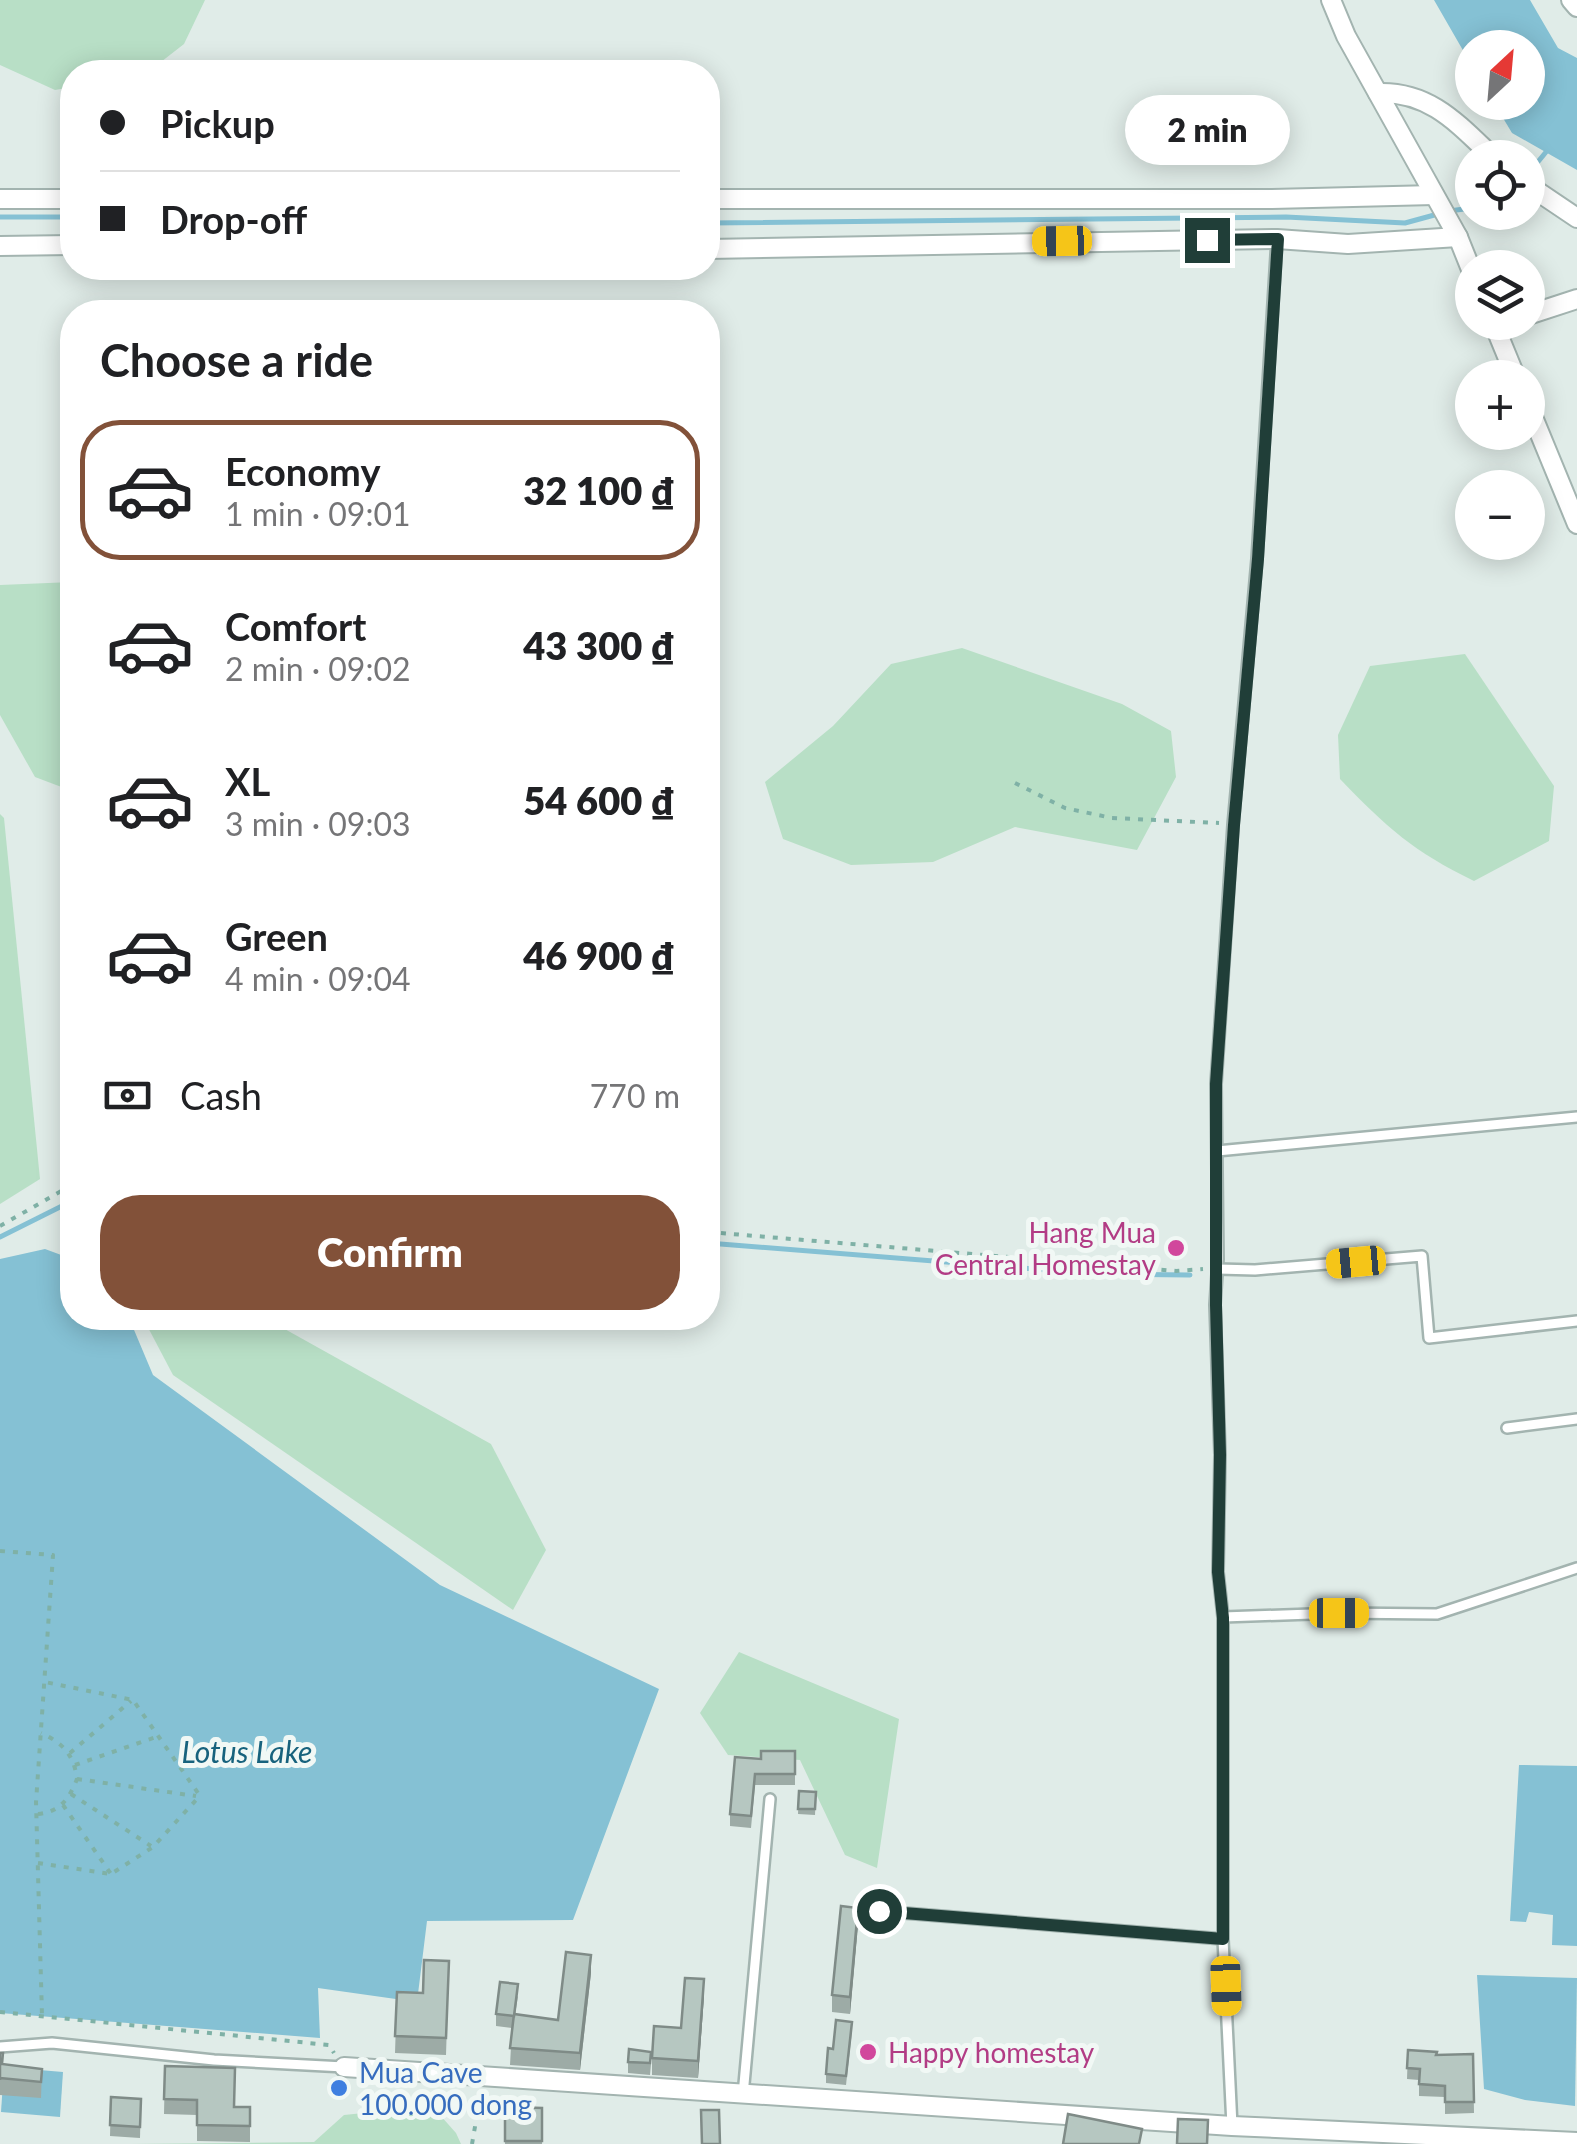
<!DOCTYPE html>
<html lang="en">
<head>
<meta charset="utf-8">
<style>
  body { margin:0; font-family:Lato,sans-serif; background:#f2f2f2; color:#202124; height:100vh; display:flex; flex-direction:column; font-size:38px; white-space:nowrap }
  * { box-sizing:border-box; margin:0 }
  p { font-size:32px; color:#757577 }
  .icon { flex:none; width:55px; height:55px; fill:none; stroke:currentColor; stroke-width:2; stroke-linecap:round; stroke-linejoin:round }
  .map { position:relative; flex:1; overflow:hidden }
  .drawer { position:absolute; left:60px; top:300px; width:660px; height:1030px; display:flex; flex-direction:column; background:#fff; border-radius:40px; box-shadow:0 5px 25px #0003 }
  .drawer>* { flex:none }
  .top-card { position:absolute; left:60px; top:60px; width:660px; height:220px; border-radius:40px; box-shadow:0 5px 25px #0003; display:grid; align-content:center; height:220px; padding:0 40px; background:#fff }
  .needle { width:65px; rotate:26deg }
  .controls { position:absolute; left:1455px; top:30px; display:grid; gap:20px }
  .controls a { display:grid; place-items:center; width:90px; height:90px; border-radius:50%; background:#fff; box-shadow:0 5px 25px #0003; font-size:50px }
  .end { position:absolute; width:45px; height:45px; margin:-22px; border:12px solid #203e38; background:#fff; box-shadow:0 0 0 5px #fff }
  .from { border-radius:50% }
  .bubble { position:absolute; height:70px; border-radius:35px; background:#fff; box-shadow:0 5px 25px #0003; font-size:32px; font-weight:800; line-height:70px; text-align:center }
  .car { position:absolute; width:30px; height:60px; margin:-30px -15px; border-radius:12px; box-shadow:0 0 8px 2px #0007; background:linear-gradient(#f5c518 24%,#345 0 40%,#f5c518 0 76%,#345 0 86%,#f5c518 0) }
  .top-card b { display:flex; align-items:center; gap:35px; height:95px; font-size:38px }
  .top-card b+b { border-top:2px solid #e0e0e0 }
  .top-card i { width:25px; height:25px; background:#202124 }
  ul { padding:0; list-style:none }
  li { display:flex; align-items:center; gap:30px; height:140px; margin:0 20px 15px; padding:0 20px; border:5px solid transparent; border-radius:40px }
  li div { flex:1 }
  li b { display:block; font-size:38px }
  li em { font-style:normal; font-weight:800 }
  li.on { border-color:#825139 }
  li>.icon { width:90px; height:90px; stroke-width:1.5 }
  h2 { padding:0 40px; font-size:45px; line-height:120px }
  .pay { display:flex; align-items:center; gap:25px; height:110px; padding:0 40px; font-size:38px }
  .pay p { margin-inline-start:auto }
  .action { display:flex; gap:20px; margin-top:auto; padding:20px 40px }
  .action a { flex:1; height:115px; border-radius:40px; background:#825139; color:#fff; font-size:40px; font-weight:800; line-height:115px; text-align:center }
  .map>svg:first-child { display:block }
  .green { fill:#b8dfc6 }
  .water { fill:#85c1d4 }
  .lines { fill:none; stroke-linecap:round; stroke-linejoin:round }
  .stream { stroke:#85c1d4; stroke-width:5 }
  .service-casing { stroke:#a3b4b0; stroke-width:14 }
  .minor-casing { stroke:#a3b4b0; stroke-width:22 }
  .path { stroke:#7fb1a6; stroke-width:4; stroke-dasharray:5 8; stroke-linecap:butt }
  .service { stroke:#fff; stroke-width:9 }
  .minor { stroke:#fff; stroke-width:18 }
  .wall { fill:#9daba6 }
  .shaded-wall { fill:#7f8b87 }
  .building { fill:#b6c7c1; stroke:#7f8b87; stroke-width:2.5 }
  .route { stroke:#203e38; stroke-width:12 }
  .hotel-dot { fill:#d1479c; stroke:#f1f8f5; stroke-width:4 }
  .shop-dot { fill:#3f7fe0; stroke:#f1f8f5; stroke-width:4 }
  .labels { text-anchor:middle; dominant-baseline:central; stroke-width:10; stroke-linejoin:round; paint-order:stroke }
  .hotel-label { font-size:28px; fill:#b23c85; stroke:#f1f8f5; text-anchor:end }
  .shop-label { font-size:28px; fill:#366cbe; stroke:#f1f8f5; text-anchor:start }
  .water-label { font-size:30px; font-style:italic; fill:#17627d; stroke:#f1f8f5 }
</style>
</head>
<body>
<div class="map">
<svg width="1577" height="2144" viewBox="0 0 1577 2144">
  <rect width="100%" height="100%" fill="#e0ece8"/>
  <!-- green -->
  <g class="green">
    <polygon points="0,0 205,0 184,44 148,72 72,72 72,87 55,90 0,65"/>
    <polygon points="72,582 72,791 35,777 0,715 0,585"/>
    <polygon points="962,648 1122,704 1171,731 1176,777 1137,850 1015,827 933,862 851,865 783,839 765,782 833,726 891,664"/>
    <path d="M1465 654 1554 786 1549 841 1474 881C1414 852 1386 827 1340 779L1338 735 1370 666Z"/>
    <polygon points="0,814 4,818 40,1179 0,1204"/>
    <polygon points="143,1318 265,1318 491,1444 546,1550 513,1610 173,1375"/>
    <polygon points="739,1652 899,1719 877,1868 845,1855 800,1760 728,1755 700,1713"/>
    <polygon points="432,2106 456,2133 461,2144 130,2144 314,2142 344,2115"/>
  </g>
  <!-- water -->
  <g class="water">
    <polygon points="1434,0 1530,0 1558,48 1577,58 1577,170 1512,133 1494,103 1528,102 1528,48 1472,48 1472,66"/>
    <polygon points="45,1249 72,1259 72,1318 129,1318 153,1375 440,1585 659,1689 573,1920 427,1921 417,2002 318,1988 320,2038 0,2013 0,1259"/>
    <polygon points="1519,1765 1577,1766 1577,1946 1552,1945 1553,1915 1529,1912 1526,1922 1510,1921"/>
    <polygon points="1477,1975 1577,1978 1575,2106 1525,2100 1484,2089"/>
    <polygon points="4,2067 63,2072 60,2117 1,2112"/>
  </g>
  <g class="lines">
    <!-- stream -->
    <g class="stream">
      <polyline points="1528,174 1546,152"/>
      <polyline points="1449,211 1472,208"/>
      <polyline points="0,217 72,217"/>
      <polyline points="708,223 1286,217 1405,223 1438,214"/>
      <polyline points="0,1237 72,1201"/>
      <polyline points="708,1243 1096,1274 1190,1275"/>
    </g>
    <defs>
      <g id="service">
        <polyline points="1217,1151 1577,1117"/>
        <polyline points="1218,1269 1255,1270 1422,1256 1429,1338 1577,1321"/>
        <polyline points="1507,1428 1577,1419"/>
        <polyline points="1223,1617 1339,1613 1437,1614 1577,1568"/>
        <polyline points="879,1911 1223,1939"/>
        <polyline points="0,2047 52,2043 214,2060 344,2067"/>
        <polyline points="743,2095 770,1799"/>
        <polyline points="1232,2126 1223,1939 1223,1617 1218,1572 1220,1455 1215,1305 1218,1259 1216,1084 1233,825 1257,559 1277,239"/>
      </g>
      <g id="minor">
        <polyline points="1331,0 1346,36 1458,237 1472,272"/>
        <polyline points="1571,0 1577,7"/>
        <path d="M1378 93C1430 91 1458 124 1494 158"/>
        <polyline points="1528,185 1577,218"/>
        <polyline points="0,199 72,199"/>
        <polyline points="708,199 1272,199 1434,195"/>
        <polyline points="0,246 72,245"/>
        <polyline points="708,249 1277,239 1348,244 1458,237"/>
        <polyline points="1528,315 1577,299"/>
        <polyline points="1493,322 1516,378"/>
        <polyline points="1528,405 1577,524"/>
        <polyline points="344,2067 1232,2126 1577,2142"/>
      </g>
    </defs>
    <!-- service casing -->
    <use href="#service" class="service-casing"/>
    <!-- minor casing -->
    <use href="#minor" class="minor-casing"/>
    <!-- path -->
    <g class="path">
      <polyline points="1015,783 1065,808 1112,818 1219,823"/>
      <polyline points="0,1226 72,1185"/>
      <polyline points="708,1232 1176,1271 1203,1269"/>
      <polyline points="0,1551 53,1555 36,1802 42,2016"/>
      <polyline points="70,1753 131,1701"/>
      <polyline points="75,1765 156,1737"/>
      <polyline points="77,1779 196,1796"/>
      <polyline points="71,1794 151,1846"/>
      <polyline points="63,1805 111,1874"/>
      <path d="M38 1814C60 1812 69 1799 77 1779 74 1755 63 1743 41 1733"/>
      <polyline points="38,1863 111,1874 153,1847 196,1800 198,1793 133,1700 45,1682"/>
      <polyline points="0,2012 329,2045 334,2053"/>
      <polyline points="472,2144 481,2092"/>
    </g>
    <!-- service -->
    <use href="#service" class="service"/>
    <!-- minor -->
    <use href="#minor" class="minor"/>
  </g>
  <!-- wall -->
  <g class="wall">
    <polygon points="795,1751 795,1785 755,1785 751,1828 730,1826 730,1814 761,1759"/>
    <polygon points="799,1791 816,1792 815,1815 798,1814"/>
    <polygon points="858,1925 850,2014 832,2012 832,1995"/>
    <polygon points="449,1961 446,2055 395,2053 397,1992 423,1993"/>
    <polygon points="591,1973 580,2070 510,2065 512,2028 496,2026 496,2014 518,1996 515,2015 558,2020"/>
    <polygon points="704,1996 698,2078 652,2075 652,2058 681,2028"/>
    <polygon points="852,2031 846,2085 826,2083 826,2074 833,2049"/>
    <polygon points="1408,2050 1436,2055 1473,2054 1474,2113 1445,2114 1445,2097 1419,2096 1419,2080 1407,2079"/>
    <polygon points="0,2053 3,2065 42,2069 41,2098 0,2095"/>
    <polygon points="628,2062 651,2064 650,2075 628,2073"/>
    <polygon points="165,2066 234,2107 250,2107 250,2142 197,2141 197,2115 164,2114"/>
    <polygon points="111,2097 141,2099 140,2138 110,2136"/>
    <polygon points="505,2107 542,2108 542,2144 505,2144"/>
  </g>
  <!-- shaded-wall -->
  <g class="shaded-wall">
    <polygon points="858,1908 858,1925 850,2014 850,1997"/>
    <polygon points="591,1955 591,1973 580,2070 580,2053"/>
    <polygon points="704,1979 704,1996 698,2078 698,2061"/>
  </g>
  <!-- building -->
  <g class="building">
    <polygon points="761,1751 795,1751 795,1774 755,1774 751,1816 730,1814 735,1757 761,1759"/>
    <polygon points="799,1791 816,1792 815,1809 798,1809"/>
    <polygon points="841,1906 858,1908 850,1997 832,1995"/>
    <polygon points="566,1952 591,1955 580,2053 510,2048 514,2014 558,2020"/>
    <polygon points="424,1960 449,1961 446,2038 395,2036 397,1992 423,1993"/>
    <polygon points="685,1978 704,1979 698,2061 652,2058 654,2026 681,2028"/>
    <polygon points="500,1982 518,1984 514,2016 496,2014"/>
    <polygon points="836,2020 852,2022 846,2076 826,2074 828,2048 833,2049"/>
    <polygon points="629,2049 651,2052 650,2063 628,2062"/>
    <polygon points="1408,2050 1437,2052 1436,2055 1473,2054 1474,2102 1445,2102 1445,2086 1419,2084 1420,2069 1407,2068"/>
    <polygon points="0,2053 3,2053 2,2064 42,2069 41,2082 0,2078 0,2080"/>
    <polygon points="165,2066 235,2068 234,2107 250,2107 250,2126 197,2125 197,2100 164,2099"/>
    <polygon points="111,2097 141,2099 140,2127 110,2125"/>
    <polygon points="505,2107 542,2108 542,2141 505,2141"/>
    <polygon points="701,2110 719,2110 720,2144 702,2144"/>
    <polygon points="1068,2114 1142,2129 1139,2144 1063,2144"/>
    <polygon points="1178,2119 1208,2120 1207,2144 1177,2144"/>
  </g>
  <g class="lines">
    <!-- route -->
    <polyline class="route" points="879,1911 1223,1939 1223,1618 1218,1572 1220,1455 1216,1305 1216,1084 1234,825 1258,559 1278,239 1207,240"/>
  </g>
  <!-- markers -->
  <g class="hotel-dot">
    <circle cx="1176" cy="1248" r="10"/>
    <circle cx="868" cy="2052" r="10"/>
  </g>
  <circle class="shop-dot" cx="339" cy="2088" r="10"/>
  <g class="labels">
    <!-- hotel labels -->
    <g class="hotel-label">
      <text x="1156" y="1232">Hang Mua<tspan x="1156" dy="32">Central Homestay</tspan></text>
      <text x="888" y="2052" text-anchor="start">Happy homestay</text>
    </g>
    <!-- shop labels -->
    <g class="shop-label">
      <text x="359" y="2072">Mua Cave<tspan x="359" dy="32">100.000 dong</tspan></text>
    </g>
    <!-- water labels -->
    <g class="water-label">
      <text x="247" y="1751">Lotus Lake</text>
    </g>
  </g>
</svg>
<div class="controls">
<a><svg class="needle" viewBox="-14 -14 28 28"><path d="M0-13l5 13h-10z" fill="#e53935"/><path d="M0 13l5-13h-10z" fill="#757577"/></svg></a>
<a><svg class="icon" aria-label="locate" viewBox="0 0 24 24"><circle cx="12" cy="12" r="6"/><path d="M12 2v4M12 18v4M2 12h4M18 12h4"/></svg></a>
<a><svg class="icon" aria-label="layers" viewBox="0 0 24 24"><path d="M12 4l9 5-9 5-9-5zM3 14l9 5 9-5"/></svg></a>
<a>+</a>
<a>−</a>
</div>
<i class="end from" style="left:879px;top:1911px"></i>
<i class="end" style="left:1207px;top:240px"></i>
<div class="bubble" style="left:1125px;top:95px;width:165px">2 min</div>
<i class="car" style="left:1062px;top:241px;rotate:269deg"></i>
<i class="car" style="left:1356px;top:1262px;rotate:265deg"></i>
<i class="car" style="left:1339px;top:1613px;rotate:90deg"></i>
<i class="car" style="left:1226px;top:1986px;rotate:178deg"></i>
<div class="top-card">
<b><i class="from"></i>Pickup</b>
<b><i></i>Drop-off</b>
</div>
<section class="drawer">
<h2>Choose a ride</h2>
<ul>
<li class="on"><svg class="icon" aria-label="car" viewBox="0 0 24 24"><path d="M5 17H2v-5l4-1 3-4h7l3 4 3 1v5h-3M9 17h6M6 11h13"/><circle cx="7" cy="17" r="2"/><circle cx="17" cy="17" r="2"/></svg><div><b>Economy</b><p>1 min · 09:01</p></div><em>32 100 ₫</em></li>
<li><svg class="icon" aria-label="car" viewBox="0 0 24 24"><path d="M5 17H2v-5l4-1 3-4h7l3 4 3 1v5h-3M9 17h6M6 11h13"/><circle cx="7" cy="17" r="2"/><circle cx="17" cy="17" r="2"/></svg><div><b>Comfort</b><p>2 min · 09:02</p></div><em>43 300 ₫</em></li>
<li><svg class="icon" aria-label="car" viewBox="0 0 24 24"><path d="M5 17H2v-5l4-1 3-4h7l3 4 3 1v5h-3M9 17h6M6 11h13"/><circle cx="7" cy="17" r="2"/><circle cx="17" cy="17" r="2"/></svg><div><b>XL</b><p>3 min · 09:03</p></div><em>54 600 ₫</em></li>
<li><svg class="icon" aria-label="car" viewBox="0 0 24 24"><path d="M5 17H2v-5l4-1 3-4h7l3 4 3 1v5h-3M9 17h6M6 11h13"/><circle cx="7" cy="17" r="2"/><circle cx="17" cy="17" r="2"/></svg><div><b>Green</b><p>4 min · 09:04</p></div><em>46 900 ₫</em></li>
</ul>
<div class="pay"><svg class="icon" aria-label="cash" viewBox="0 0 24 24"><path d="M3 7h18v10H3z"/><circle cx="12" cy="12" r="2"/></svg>Cash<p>770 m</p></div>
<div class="action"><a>Confirm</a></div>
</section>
</div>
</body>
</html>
